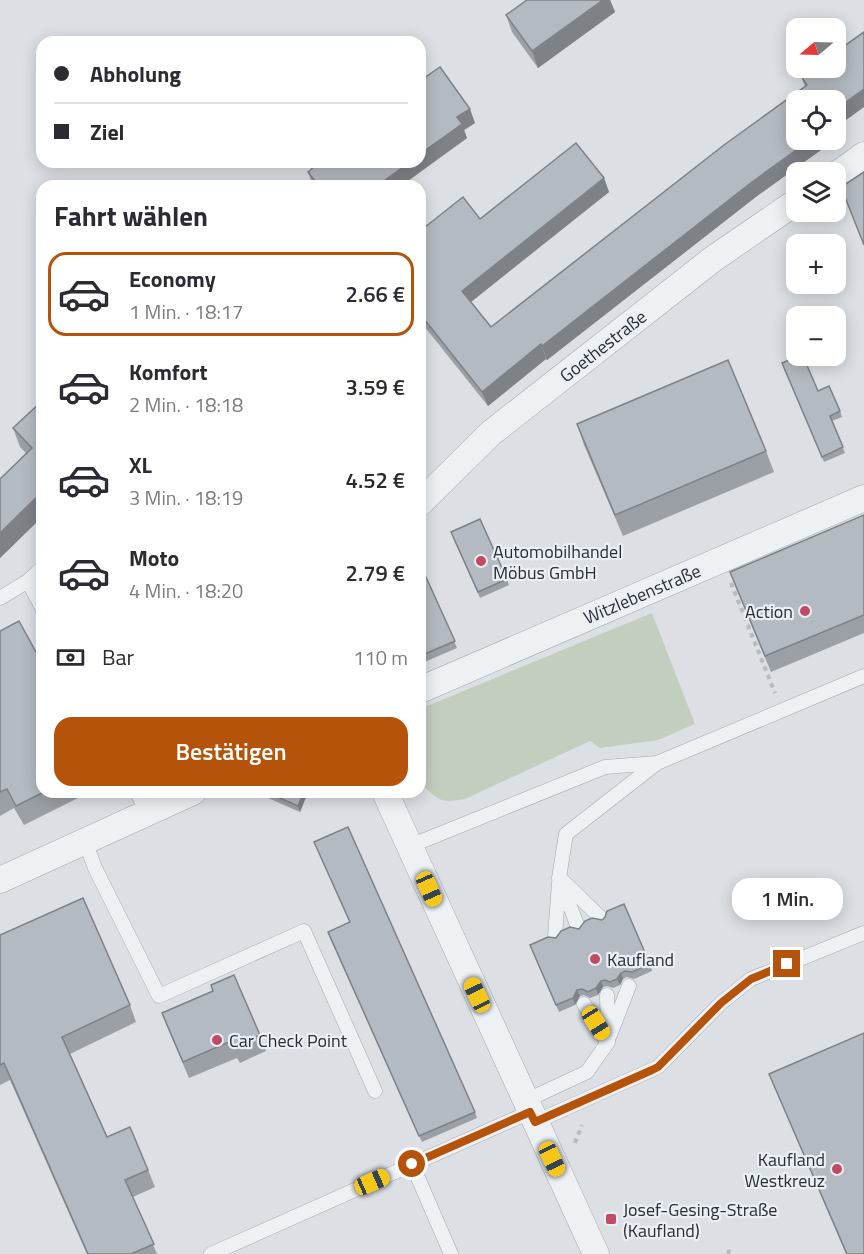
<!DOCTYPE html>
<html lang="de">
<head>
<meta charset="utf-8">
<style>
  body { margin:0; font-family:"Titillium Web",sans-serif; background:#f2f2f3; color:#2b2b33; height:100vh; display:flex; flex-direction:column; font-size:22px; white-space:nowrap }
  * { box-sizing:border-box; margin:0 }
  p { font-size:20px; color:#7c7c81 }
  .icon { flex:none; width:33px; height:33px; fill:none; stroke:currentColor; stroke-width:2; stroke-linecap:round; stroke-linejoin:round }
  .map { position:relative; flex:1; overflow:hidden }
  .panel { position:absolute; left:36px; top:180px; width:390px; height:618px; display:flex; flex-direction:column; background:#fff; border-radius:18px; box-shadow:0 3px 15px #0003 }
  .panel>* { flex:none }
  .top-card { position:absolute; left:36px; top:36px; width:390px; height:132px; border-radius:18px; box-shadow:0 3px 15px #0003; display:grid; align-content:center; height:132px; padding:0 18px; background:#fff }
  .needle { width:39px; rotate:251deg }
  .tools { position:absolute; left:786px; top:18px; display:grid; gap:12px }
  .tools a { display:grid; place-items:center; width:60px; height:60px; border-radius:12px; background:#fff; box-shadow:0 3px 15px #0003; font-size:30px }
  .end { position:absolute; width:27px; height:27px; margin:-14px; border:8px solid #b45309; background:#fff; box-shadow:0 0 0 3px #fff }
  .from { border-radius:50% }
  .bubble { position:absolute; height:42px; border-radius:18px; background:#fff; box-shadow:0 3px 15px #0003; font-size:20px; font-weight:600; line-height:42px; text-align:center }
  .car { position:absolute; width:18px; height:36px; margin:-18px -9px; border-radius:8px; box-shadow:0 0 4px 2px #0007; background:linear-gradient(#f5c518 24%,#345 0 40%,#f5c518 0 76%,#345 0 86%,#f5c518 0) }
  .top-card b { display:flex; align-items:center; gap:21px; height:57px; font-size:22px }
  .top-card b+b { border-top:2px solid #e1e1e2 }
  .top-card i { width:15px; height:15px; background:#2b2b33 }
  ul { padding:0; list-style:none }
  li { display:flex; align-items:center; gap:18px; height:84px; margin:0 12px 9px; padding:0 6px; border:3px solid transparent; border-radius:18px }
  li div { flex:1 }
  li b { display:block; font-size:22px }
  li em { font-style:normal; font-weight:600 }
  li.on { border-color:#b45309 }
  li>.icon { width:54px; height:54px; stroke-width:1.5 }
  h2 { padding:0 18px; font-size:27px; line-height:72px }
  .pay { display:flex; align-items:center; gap:15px; height:66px; padding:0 18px; font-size:22px }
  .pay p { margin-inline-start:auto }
  .primary-button { display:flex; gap:12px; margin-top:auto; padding:12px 18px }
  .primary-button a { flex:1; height:69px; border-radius:18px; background:#b45309; color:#fff; font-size:24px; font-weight:600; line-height:69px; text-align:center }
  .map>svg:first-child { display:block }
  .green { fill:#c3cebe }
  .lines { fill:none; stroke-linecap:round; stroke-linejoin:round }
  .service-casing { stroke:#a2a7ae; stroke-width:15 }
  .minor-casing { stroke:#a2a7ae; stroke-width:27 }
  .path { stroke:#b6bbc0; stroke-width:4; stroke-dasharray:4.5 4.5; stroke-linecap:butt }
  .service { stroke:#eef1f4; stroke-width:14 }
  .minor { stroke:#eef1f4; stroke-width:26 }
  .wall { fill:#9ba0a6 }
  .shaded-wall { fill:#7e8287 }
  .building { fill:#b4bac1; stroke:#7e8287; stroke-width:1.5 }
  .route { stroke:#b45309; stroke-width:8 }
  .poi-dot { fill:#c14a64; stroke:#ebeff3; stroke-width:2 }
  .labels { text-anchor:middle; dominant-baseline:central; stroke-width:4.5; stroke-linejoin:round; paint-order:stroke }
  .street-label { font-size:18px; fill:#272f3a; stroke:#ebeff3 }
  .poi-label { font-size:18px; fill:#272f3a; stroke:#ebeff3; text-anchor:start }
</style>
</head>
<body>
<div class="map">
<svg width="864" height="1254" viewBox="0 0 864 1254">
  <rect width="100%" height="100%" fill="#dce0e5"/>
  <!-- green -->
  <path class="green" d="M652 613 695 724 658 740 600 748 590 741 465 799C439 804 439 800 420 783V709Z"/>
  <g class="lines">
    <defs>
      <g id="service">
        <polyline points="28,581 42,608"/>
        <polyline points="0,598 28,581 42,568"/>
        <polyline points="137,792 147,813"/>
        <polyline points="85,841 95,868 159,996 304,931 375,1091"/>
        <polyline points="410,846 605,767 657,763"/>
        <polyline points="563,881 601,918"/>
        <polyline points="578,927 559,878 566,834 657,763 864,676"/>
        <polyline points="555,936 559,883"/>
        <polyline points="584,1004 607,1041"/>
        <polyline points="610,1035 629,986"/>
        <polyline points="525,1101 587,1072 608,1042 607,995"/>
        <polyline points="535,1122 658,1067 721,1003 751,979 864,933"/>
        <polyline points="412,1164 451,1254"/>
        <polyline points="211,1254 530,1112"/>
      </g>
      <g id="minor">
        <polyline points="836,175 864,155"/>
        <polyline points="420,503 491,433 713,259 796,202"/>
        <polyline points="420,690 864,498"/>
        <polyline points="385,792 596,1254"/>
        <polyline points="0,880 193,792"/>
      </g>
    </defs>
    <!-- service casing -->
    <use href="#service" class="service-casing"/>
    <!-- minor casing -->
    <use href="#minor" class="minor-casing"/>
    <!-- path -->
    <g class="path">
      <polyline points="731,583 775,693"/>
      <polyline points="575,1143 582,1125"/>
      <polyline points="728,1254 730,1248"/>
    </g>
    <!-- service -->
    <use href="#service" class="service"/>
    <!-- minor -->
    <use href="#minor" class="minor"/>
  </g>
  <!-- wall -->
  <g class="wall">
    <polygon points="527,0 610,0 615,12 538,68 512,32 506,15"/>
    <polygon points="801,76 864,107 836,127 836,100 796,100 832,142 757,196 547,360 546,359 488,406 420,321 420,231 480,219 604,178 609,192 471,302 491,327 805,87"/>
    <polygon points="475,123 464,130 467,138 401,186 313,186 308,172"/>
    <polygon points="784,369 818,391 840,411 842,417 832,421 845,453 824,462"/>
    <polygon points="42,401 42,517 0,558 0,479 26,453 20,447 13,428"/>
    <polygon points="577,424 766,451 774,472 623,536 584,445"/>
    <polygon points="864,515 864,633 771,672 736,588 730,572"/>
    <polygon points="453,538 507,579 509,585 480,598"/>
    <polygon points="420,564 457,648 420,664"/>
    <polygon points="0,631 42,792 90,792 24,825 14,808 0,816"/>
    <polygon points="308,792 300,812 268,798 266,793"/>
    <polygon points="314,842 475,1112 477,1118 422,1142 330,938 350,923"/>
    <polygon points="579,929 650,964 652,971 634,979 627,977 623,979 620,985 613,988 607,986 603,987 598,995 590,998 584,995 580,996 575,1005 559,1012 532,951 556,938"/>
    <polygon points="0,935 130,1005 136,1022 70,1054 107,1137 148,1170 155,1187 133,1197 157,1254 87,1254 10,1080 0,1085"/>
    <polygon points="162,1013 260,1035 266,1051 240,1063 237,1058 189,1078 168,1029"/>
    <polygon points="769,1074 864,1254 846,1254"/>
  </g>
  <!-- shaded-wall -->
  <g class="shaded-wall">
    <polygon points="603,0 610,0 615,12 538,68 532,51"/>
    <polygon points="864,89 864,107 836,127 836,109"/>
    <polygon points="470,109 475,123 464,130 467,138 401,186 382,186 381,183 410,162 420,162 420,154 457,117"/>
    <polygon points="810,140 831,140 832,142 757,196 547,360 542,346 752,182"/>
    <polygon points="604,178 609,192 467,305 462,291"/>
    <polygon points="541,344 546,359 488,406 482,392"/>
    <polygon points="42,492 42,517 0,558 0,533"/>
    <polygon points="304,792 308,792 300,812 298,806"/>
    <polygon points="621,973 623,979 620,985 617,979"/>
    <polygon points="601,981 603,987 598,995 596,988"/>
    <polygon points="577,990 580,996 575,1005 573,998"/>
  </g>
  <!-- building -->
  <g class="building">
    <polygon points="527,0 603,0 532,51 506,15"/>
    <polygon points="864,32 864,89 836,109 836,100 796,100 796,140 810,140 752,182 542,346 541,344 482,392 420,314 420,231 463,197 480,219 576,143 604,178 462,291 491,327 724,145 807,85 801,76 813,68 836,68 836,52"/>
    <polygon points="440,67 470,109 457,117 462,124 420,154 420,81"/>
    <polygon points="320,162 410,162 381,183 384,186 319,186 308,172"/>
    <polygon points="864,172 864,245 841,187"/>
    <polygon points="799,356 803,356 818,391 829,386 840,411 830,416 843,447 822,457 782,363"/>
    <polygon points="728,360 766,451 615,515 577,424"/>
    <polygon points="42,401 42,492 0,533 0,479 32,448 13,428"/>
    <polygon points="864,515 864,615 765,656 730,572"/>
    <polygon points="480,519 507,579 478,592 451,532"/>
    <polygon points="420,564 455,641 420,656"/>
    <polygon points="19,621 42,663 42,792 44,792 16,806 7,789 0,792 0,631"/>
    <polygon points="266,792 304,792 298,806"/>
    <polygon points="348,827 475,1112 419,1136 328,932 350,922 314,842"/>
    <polygon points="83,898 130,1005 62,1037 107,1137 130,1127 148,1170 125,1180 154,1244 131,1254 88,1254 4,1063 0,1065 0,935"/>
    <polygon points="624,904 650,964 632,972 625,971 621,973 617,979 610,982 605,980 601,981 596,988 588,992 582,989 577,990 573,998 556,1005 530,945 548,937 556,938 561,931 570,927 579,929 585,921 592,918 602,920 605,917 607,911"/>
    <polygon points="234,975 260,1035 234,1046 231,1041 183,1062 162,1013 213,991 211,985"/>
    <polygon points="864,1033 864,1254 847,1254 769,1074"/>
  </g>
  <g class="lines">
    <!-- route -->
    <polyline class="route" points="412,1164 530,1112 535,1122 652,1070 658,1067 721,1003 751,979 787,964"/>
  </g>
  <!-- markers -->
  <g class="poi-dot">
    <circle cx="481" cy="561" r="6"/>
    <circle cx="805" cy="611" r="6"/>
    <circle cx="595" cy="959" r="6"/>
    <circle cx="217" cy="1040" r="6"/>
    <circle cx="837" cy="1169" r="6"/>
    <rect x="605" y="1213" width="12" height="12" rx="3"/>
  </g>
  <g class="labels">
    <!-- street labels -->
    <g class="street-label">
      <text transform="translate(603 346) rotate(-38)">Goethestraße</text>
      <text transform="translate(642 594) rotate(-23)">Witzlebenstraße</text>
    </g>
    <!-- poi labels -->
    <g class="poi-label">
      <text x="493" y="551">Automobilhandel<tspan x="493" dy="21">Möbus GmbH</tspan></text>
      <text x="793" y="611" text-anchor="end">Action</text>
      <text x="607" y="959">Kaufland</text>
      <text x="229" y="1040">Car Check Point</text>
      <text x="825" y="1159" text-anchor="end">Kaufland<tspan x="825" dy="21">Westkreuz</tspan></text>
      <text x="623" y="1209">Josef-Gesing-Straße<tspan x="623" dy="21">(Kaufland)</tspan></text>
    </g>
  </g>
</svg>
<div class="tools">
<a><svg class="needle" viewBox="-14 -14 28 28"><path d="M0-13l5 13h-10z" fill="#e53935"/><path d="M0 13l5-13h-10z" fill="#7c7c81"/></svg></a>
<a><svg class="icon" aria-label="locate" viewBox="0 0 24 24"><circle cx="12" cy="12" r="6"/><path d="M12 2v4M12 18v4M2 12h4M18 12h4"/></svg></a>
<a><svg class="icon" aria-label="layers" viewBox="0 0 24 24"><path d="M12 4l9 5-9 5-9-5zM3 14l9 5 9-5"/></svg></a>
<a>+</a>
<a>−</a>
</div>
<i class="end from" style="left:412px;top:1164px"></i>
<i class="end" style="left:787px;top:964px"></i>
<div class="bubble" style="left:732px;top:878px;width:111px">1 Min.</div>
<i class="car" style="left:429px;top:889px;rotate:156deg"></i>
<i class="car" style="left:477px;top:995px;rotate:335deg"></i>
<i class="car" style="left:596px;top:1023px;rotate:148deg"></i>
<i class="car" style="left:552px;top:1159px;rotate:155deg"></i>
<i class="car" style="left:372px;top:1182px;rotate:66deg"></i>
<div class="top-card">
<b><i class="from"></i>Abholung</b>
<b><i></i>Ziel</b>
</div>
<section class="panel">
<h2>Fahrt wählen</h2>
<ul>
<li class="on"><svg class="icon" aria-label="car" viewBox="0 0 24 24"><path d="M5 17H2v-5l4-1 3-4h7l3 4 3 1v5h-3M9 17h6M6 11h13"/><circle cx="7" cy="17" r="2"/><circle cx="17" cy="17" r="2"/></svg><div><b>Economy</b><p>1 Min. · 18:17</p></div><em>2.66 €</em></li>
<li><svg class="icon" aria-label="car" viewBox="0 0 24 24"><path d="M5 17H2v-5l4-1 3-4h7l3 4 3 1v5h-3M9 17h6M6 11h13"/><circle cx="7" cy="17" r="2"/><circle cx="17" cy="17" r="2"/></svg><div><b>Komfort</b><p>2 Min. · 18:18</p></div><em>3.59 €</em></li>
<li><svg class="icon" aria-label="car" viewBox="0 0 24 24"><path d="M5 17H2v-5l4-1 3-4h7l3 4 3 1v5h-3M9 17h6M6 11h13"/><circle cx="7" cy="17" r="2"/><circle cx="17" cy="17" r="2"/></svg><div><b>XL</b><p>3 Min. · 18:19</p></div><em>4.52 €</em></li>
<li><svg class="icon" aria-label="car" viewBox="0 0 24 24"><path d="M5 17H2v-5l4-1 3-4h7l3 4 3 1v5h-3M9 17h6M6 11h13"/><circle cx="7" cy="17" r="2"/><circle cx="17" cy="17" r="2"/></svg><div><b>Moto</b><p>4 Min. · 18:20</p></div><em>2.79 €</em></li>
</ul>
<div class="pay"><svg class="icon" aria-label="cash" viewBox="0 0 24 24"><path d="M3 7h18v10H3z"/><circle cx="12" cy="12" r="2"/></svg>Bar<p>110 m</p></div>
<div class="primary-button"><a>Bestätigen</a></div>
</section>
</div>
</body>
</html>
